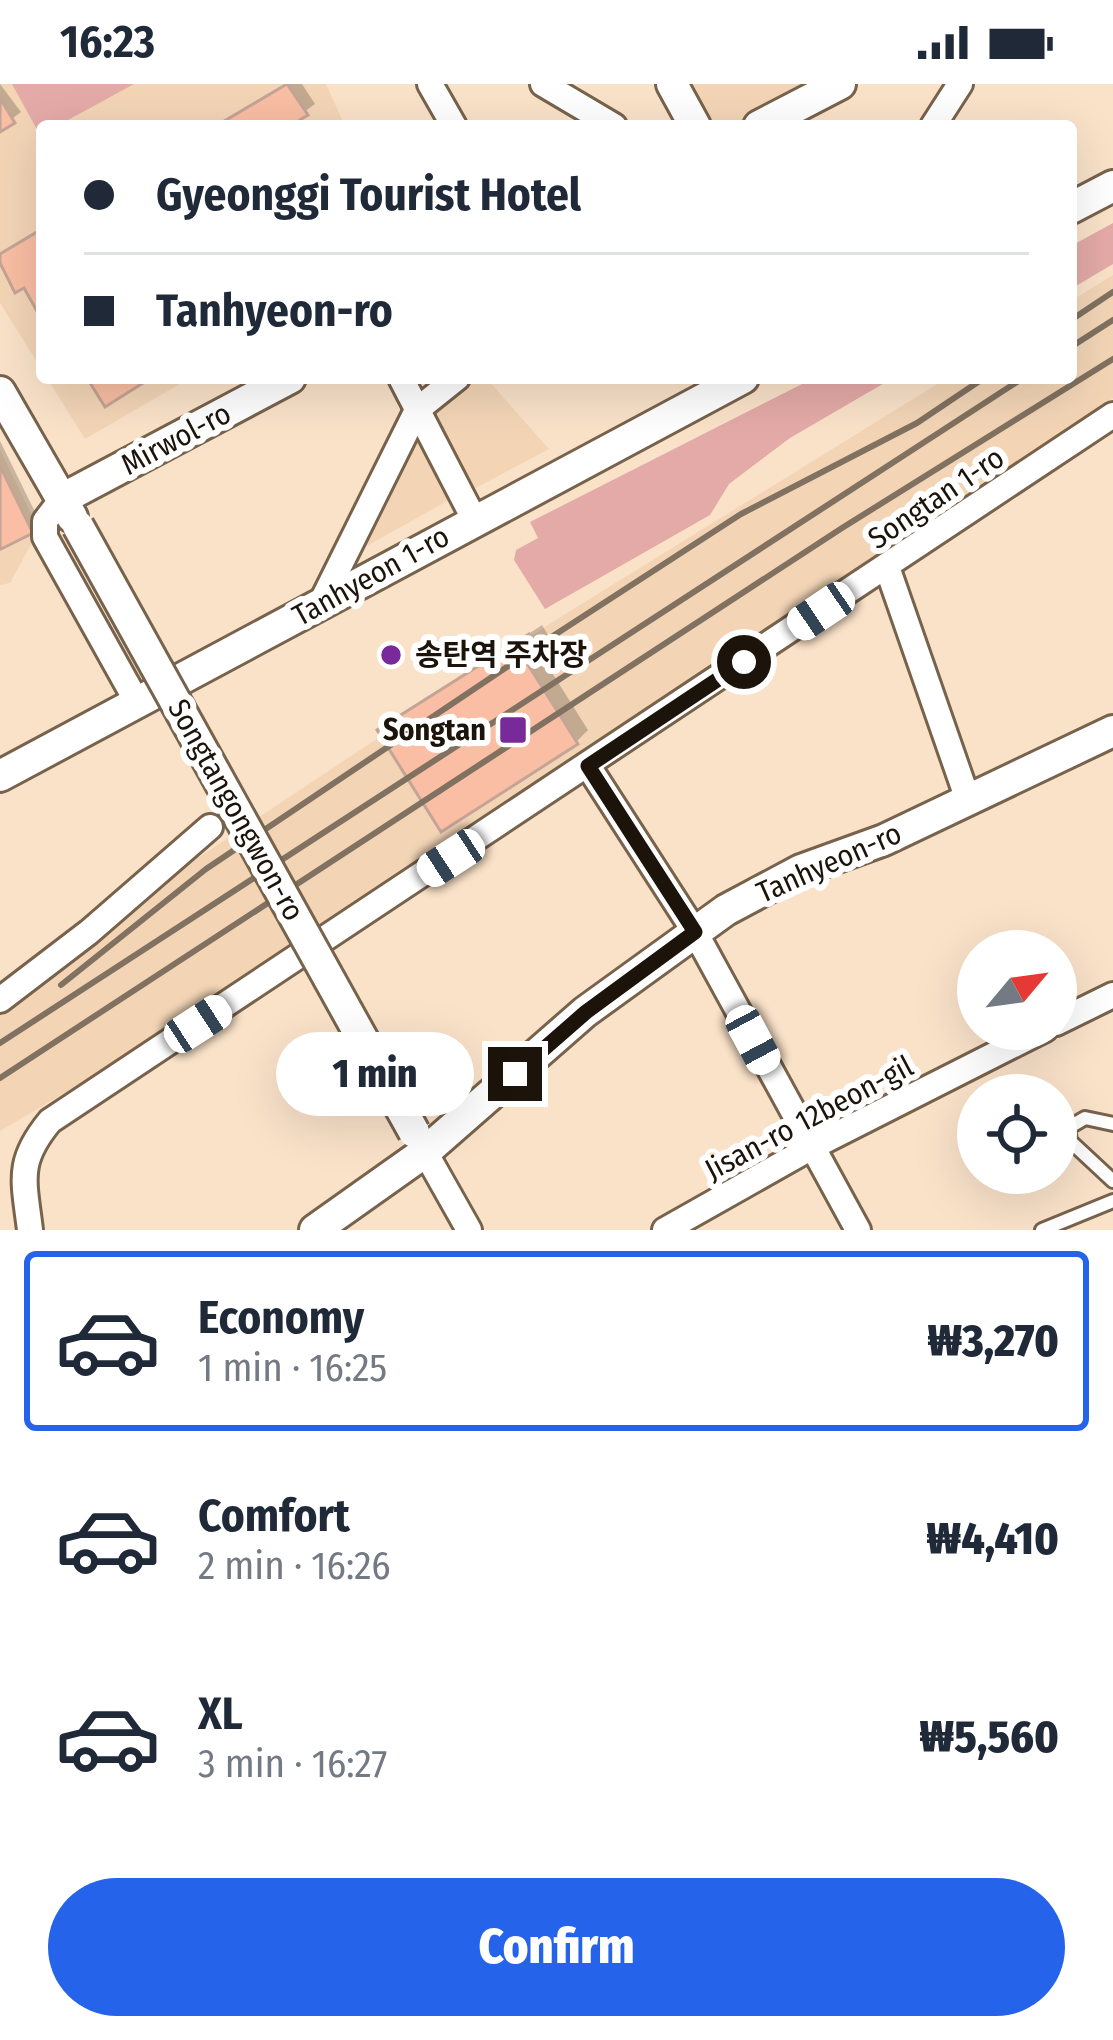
<!DOCTYPE html>
<html lang="en">
<head>
<meta charset="utf-8">
<style>
  body { margin:0; font-family:"Fira Sans Condensed","Noto Sans KR",sans-serif; background:#f6f6f7; color:#1f2937; height:100vh; display:flex; flex-direction:column; font-size:45px; white-space:nowrap }
  * { box-sizing:border-box; margin:0 }
  p { font-size:39px; color:#747a83 }
  .icon { flex:none; width:66px; height:66px; fill:none; stroke:currentColor; stroke-width:2; stroke-linecap:round; stroke-linejoin:round }
  .map { position:relative; height:1146px; overflow:hidden }
  .sheet { display:flex; flex-direction:column; background:#fff; flex:1 }
  .sheet>* { flex:none }
  .hud { position:absolute; left:36px; top:36px; width:1041px; height:264px; border-radius:12px; box-shadow:0 12px 48px #0002; display:grid; align-content:center; height:264px; padding:0 48px; background:#fff }
  .needle { width:78px; rotate:61deg }
  .tools { position:absolute; left:957px; top:846px; display:grid; gap:24px }
  .tools a { display:grid; place-items:center; width:120px; height:120px; border-radius:50%; background:#fff; box-shadow:0 12px 48px #0002; font-size:60px }
  .end { position:absolute; width:54px; height:54px; margin:-27px; border:15px solid #1c140b; background:#fff; box-shadow:0 0 0 6px #fff }
  .from { border-radius:50% }
  .bubble { position:absolute; height:84px; border-radius:42px; background:#fff; box-shadow:0 12px 48px #0002; font-size:39px; font-weight:800; line-height:84px; text-align:center }
  .car { position:absolute; width:36px; height:72px; margin:-36px -18px; border-radius:15px; box-shadow:0 0 9px 3px #0007; background:linear-gradient(#fff 24%,#345 0 40%,#fff 0 76%,#345 0 86%,#fff 0) }
  .hud b { display:flex; align-items:center; gap:42px; height:114px; font-size:45px }
  .hud b+b { border-top:3px solid #e0e1e3 }
  .hud i { width:30px; height:30px; background:#1f2937 }
  ul { padding:21px 0 0; list-style:none }
  li { display:flex; align-items:center; gap:36px; height:180px; margin:0 24px 18px; padding:0 24px; border:6px solid transparent; border-radius:12px }
  li div { flex:1 }
  li b { display:block; font-size:45px }
  li em { font-style:normal; font-weight:800 }
  li.selected { border-color:#2563eb }
  li>.icon { width:108px; height:108px; stroke-width:1.5 }
  .primary-button { display:flex; gap:24px; margin-top:auto; padding:24px 48px }
  .primary-button a { flex:1; height:138px; border-radius:72px; background:#2563eb; color:#fff; font-size:48px; font-weight:800; line-height:138px; text-align:center }
  .status { display:flex; justify-content:space-between; align-items:center; height:84px; padding:0 60px; background:#fff; direction:ltr }
  .status svg { height:33px; fill:currentColor }
  .map>svg:first-child { display:block }
  .built { fill:#f3d5b6 }
  .green { fill:#e4aaa7 }
  .shadow { fill:#0003 }
  .building { fill:#f9bea3; stroke:#c4a496; stroke-width:3 }
  .lines { fill:none; stroke-linecap:round; stroke-linejoin:round }
  .service-casing { stroke:#77624c; stroke-width:18 }
  .minor-casing { stroke:#77624c; stroke-width:30 }
  .tertiary-casing { stroke:#77624c; stroke-width:36 }
  .service { stroke:#fff; stroke-width:12 }
  .minor { stroke:#fff; stroke-width:24 }
  .tertiary { stroke:#fff; stroke-width:30 }
  .rail { stroke:#807160; stroke-width:6 }
  .tertiary-bridge-casing { stroke:#77624c; stroke-width:36; stroke-linecap:butt }
  .tertiary-bridge { stroke:#fff; stroke-width:30 }
  .route { stroke:#1c140b; stroke-width:15 }
  .poi-dot { fill:#782a9b; stroke:#fff; stroke-width:4.5 }
  .labels { text-anchor:middle; dominant-baseline:central; stroke-width:12; stroke-linejoin:round; paint-order:stroke }
  .street-label { font-size:30px; fill:#1c140b; stroke:#fff }
  .poi-label { font-size:30px; font-weight:bold; fill:#1c140b; stroke:#fff; text-anchor:start }
</style>
</head>
<body>
<div class="status"><b>16:23</b><svg viewBox="0 0 49 12"><path d="M0 12V9h3v3zM5 12V6h3v6zM10 12V3h3v9zM15 12V0h3v12zM26 1h20v11H26zM47 4h2v5h-2z"/></svg></div>
<div class="map">
<svg width="1113" height="1146" viewBox="0 0 1113 1146">
  <rect width="100%" height="100%" fill="#fae2c9"/>
  <!-- built -->
  <g class="built">
    <polygon points="0,0 326,0 345,42 42,42 42,286 0,219"/>
    <polygon points="690,0 820,0 741,42 712,42"/>
    <polygon points="1113,191 1113,314 611,657 119,977 0,1047 0,929 184,783 554,537 947,294 1071,294 1071,217"/>
    <polygon points="47,294 190,294 85,355"/>
    <polygon points="473,294 486,294 549,365 470,407 430,333"/>
    <polygon points="417,349 451,415 356,468"/>
    <polygon points="0,366 39,446 10,499 0,501"/>
  </g>
  <!-- green -->
  <g class="green">
    <polygon points="12,0 134,0 57,42 42,42 40,51"/>
    <polygon points="1113,139 1113,180 1071,205 1071,162"/>
    <polygon points="814,294 893,294 790,354 729,400 710,431 545,525 514,476 516,466 538,454 530,438"/>
  </g>
  <!-- shadow -->
  <g class="shadow">
    <polygon points="0,0 21,28 0,44"/>
    <polygon points="285,0 302,0 315,20 284,42 214,42"/>
    <polygon points="0,357 40,438 0,456"/>
    <polygon points="542,541 551,556 539,568 588,646 576,658 381,647"/>
  </g>
  <!-- building -->
  <g class="building">
    <polygon points="287,0 308,31 290,42 216,42"/>
    <polygon points="0,14 15,39 0,48"/>
    <polygon points="42,145 42,236 24,204 15,209 0,179 0,170"/>
    <polygon points="87,294 151,294 105,323"/>
    <polygon points="0,382 33,449 1,465 0,463"/>
    <polygon points="529,550 542,570 527,579 578,660 441,748 377,646"/>
  </g>
  <g class="lines">
    <defs>
      <g id="service">
        <polyline points="1113,1040 1085,1034 1068,1044 1070,1057 1113,1097"/>
        <polyline points="1042,1146 1113,1117"/>
      </g>
      <g id="minor">
        <polyline points="430,0 454,42"/>
        <polyline points="543,0 614,42"/>
        <polyline points="933,42 960,0"/>
        <polyline points="401,294 474,435"/>
        <polyline points="62,415 45,437 45,453 137,618"/>
        <polyline points="887,483 968,716"/>
        <polyline points="321,519 417,326 457,294"/>
        <polyline points="588,682 695,848 858,1146"/>
        <polyline points="0,916 89,848 210,743"/>
        <polyline points="1056,939 1113,911"/>
        <polyline points="425,1068 469,1146"/>
        <path d="M30 1146C24 1096 16 1078 50 1037L1113 331"/>
        <polyline points="665,1146 812,1063 1045,945"/>
      </g>
      <g id="tertiary">
        <polyline points="672,0 695,42"/>
        <polyline points="759,42 840,0"/>
        <polyline points="1071,124 1113,102"/>
        <polyline points="0,308 72,433"/>
        <polyline points="62,415 290,294"/>
        <polyline points="0,692 743,294"/>
        <polyline points="315,1146 425,1068 585,928 726,826 801,786 884,756 1113,647"/>
      </g>
    </defs>
    <!-- service casing -->
    <use href="#service" class="service-casing"/>
    <!-- minor casing -->
    <use href="#minor" class="minor-casing"/>
    <!-- tertiary casing -->
    <use href="#tertiary" class="tertiary-casing"/>
    <!-- service -->
    <use href="#service" class="service"/>
    <!-- minor -->
    <use href="#minor" class="minor"/>
    <!-- tertiary -->
    <use href="#tertiary" class="tertiary"/>
    <!-- rail -->
    <g class="rail">
      <polyline points="1071,236 1113,208"/>
      <polyline points="1071,263 1113,236"/>
      <polyline points="61,901 206,785 556,550 741,430 917,339 984,294"/>
      <polyline points="0,959 1023,294"/>
      <polyline points="0,994 842,444 1113,275"/>
    </g>
    <defs>
      <polyline id="tertiary-bridge" points="78,442 414,1048"/>
    </defs>
    <!-- tertiary-bridge casing -->
    <use href="#tertiary-bridge" class="tertiary-bridge-casing"/>
    <!-- tertiary-bridge -->
    <use href="#tertiary-bridge" class="tertiary-bridge"/>
  </g>
  <g class="lines">
    <!-- route -->
    <polyline class="route" points="515,990 586,928 695,848 588,682 744,578"/>
  </g>
  <!-- markers -->
  <g class="poi-dot">
    <circle cx="391" cy="571" r="12"/>
    <rect x="498" y="631" width="30" height="30" rx="6"/>
  </g>
  <g class="labels">
    <!-- street labels -->
    <g class="street-label">
      <text transform="translate(176 355) rotate(-28)">Mirwol-ro</text>
      <text transform="translate(936 414) rotate(-34)">Songtan 1-ro</text>
      <text transform="translate(371 492) rotate(-29)">Tanhyeon 1-ro</text>
      <text transform="translate(236 726) rotate(61)">Songtangongwon-ro</text>
      <text transform="translate(829 779) rotate(-24)">Tanhyeon-ro</text>
      <text transform="translate(809 1034) rotate(-28)">Jisan-ro 12beon-gil</text>
    </g>
    <!-- poi labels -->
    <g class="poi-label">
      <text x="415" y="571">송탄역 주차장</text>
      <text x="486" y="646" text-anchor="end">Songtan</text>
    </g>
  </g>
</svg>
<div class="tools">
<a><svg class="needle" viewBox="-14 -14 28 28"><path d="M0-13l5 13h-10z" fill="#e53935"/><path d="M0 13l5-13h-10z" fill="#747a83"/></svg></a>
<a><svg class="icon" aria-label="locate" viewBox="0 0 24 24"><circle cx="12" cy="12" r="6"/><path d="M12 2v4M12 18v4M2 12h4M18 12h4"/></svg></a>
</div>
<i class="end from" style="left:744px;top:578px"></i>
<i class="end" style="left:515px;top:990px"></i>
<div class="bubble" style="left:276px;top:948px;width:198px">1 min</div>
<i class="car" style="left:821px;top:527px;rotate:236deg"></i>
<i class="car" style="left:451px;top:774px;rotate:237deg"></i>
<i class="car" style="left:198px;top:940px;rotate:57deg"></i>
<i class="car" style="left:753px;top:956px;rotate:152deg"></i>
<div class="hud">
<b><i class="from"></i>Gyeonggi Tourist Hotel</b>
<b><i></i>Tanhyeon-ro</b>
</div>
</div>
<section class="sheet">
<ul>
<li class="selected"><svg class="icon" aria-label="car" viewBox="0 0 24 24"><path d="M5 17H2v-5l4-1 3-4h7l3 4 3 1v5h-3M9 17h6M6 11h13"/><circle cx="7" cy="17" r="2"/><circle cx="17" cy="17" r="2"/></svg><div><b>Economy</b><p>1 min · 16:25</p></div><em>₩3,270</em></li>
<li><svg class="icon" aria-label="car" viewBox="0 0 24 24"><path d="M5 17H2v-5l4-1 3-4h7l3 4 3 1v5h-3M9 17h6M6 11h13"/><circle cx="7" cy="17" r="2"/><circle cx="17" cy="17" r="2"/></svg><div><b>Comfort</b><p>2 min · 16:26</p></div><em>₩4,410</em></li>
<li><svg class="icon" aria-label="car" viewBox="0 0 24 24"><path d="M5 17H2v-5l4-1 3-4h7l3 4 3 1v5h-3M9 17h6M6 11h13"/><circle cx="7" cy="17" r="2"/><circle cx="17" cy="17" r="2"/></svg><div><b>XL</b><p>3 min · 16:27</p></div><em>₩5,560</em></li>
</ul>
<div class="primary-button"><a>Confirm</a></div>
</section>
</body>
</html>
